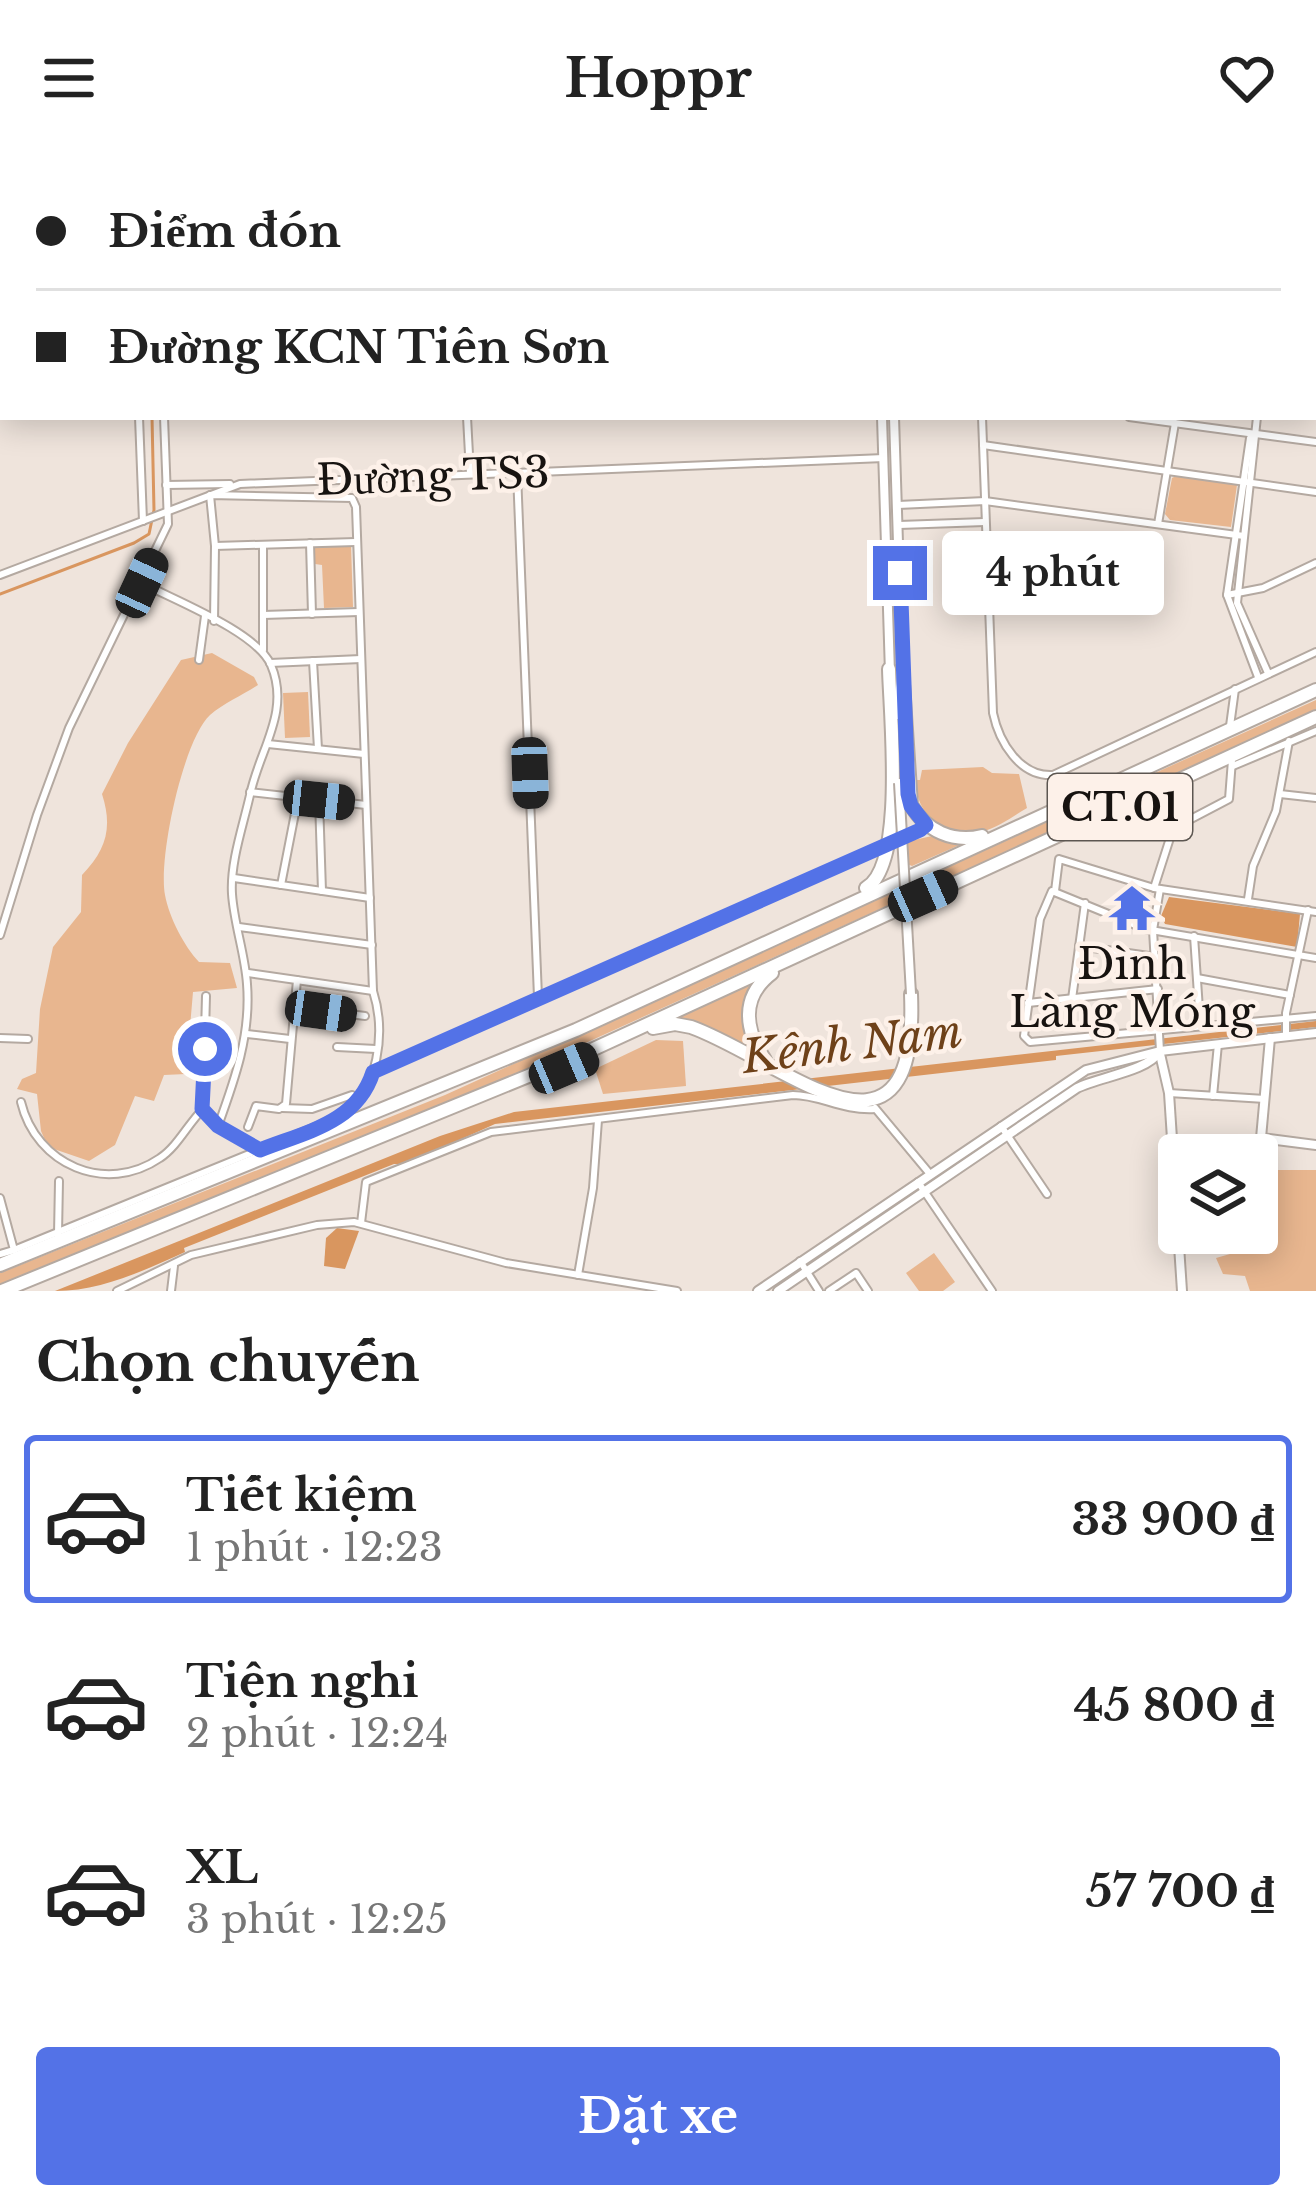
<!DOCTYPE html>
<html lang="vi">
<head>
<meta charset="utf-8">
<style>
  body { margin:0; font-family:"Libre Baskerville",serif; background:#f2f2f2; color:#222; height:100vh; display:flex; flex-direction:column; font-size:45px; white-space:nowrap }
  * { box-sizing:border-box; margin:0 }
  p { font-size:39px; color:#767676 }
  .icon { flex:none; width:66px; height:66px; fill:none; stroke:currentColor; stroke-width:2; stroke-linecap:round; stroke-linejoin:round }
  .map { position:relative; height:1135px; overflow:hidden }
  .side { display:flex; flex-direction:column; background:#fff; flex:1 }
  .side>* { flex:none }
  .top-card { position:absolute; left:0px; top:0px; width:1317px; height:264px; box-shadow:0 6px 30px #0003; display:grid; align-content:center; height:264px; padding:0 36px; background:#fff }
  .buttons { position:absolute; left:1158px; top:978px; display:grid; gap:24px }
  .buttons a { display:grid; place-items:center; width:120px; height:120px; border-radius:12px; background:#fff; box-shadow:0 6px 30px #0003; font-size:60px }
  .end { position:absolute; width:54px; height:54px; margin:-27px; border:15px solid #5372e7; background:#fff; box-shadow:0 0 0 6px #fff }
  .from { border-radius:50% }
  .bubble { position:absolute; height:84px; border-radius:12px; background:#fff; box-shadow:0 6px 30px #0003; font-size:39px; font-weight:800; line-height:84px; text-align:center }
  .car { position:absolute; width:36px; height:72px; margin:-36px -18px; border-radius:15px; box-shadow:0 0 9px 3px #0007; background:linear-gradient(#222 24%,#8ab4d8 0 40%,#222 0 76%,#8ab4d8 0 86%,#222 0) }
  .top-card b { display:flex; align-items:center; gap:42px; height:114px; font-size:45px }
  .top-card b+b { border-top:3px solid #e0e0e0 }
  .top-card i { width:30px; height:30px; background:#222 }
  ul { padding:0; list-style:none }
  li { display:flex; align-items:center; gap:36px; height:168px; margin:0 24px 18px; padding:0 12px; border:6px solid transparent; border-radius:12px }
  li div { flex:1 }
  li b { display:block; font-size:45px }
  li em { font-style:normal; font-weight:800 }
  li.selected { border-color:#5372e7 }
  li>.icon { width:108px; height:108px; stroke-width:1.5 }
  h2 { padding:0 36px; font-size:54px; line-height:144px }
  .primary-button { display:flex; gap:24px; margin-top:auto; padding:24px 36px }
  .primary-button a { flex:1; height:138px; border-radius:12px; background:#5372e7; color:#fff; font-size:48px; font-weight:800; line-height:138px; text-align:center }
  header { display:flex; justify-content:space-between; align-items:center; height:156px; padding:0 36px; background:#fff; font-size:54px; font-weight:800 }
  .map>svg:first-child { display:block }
  .green { fill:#e8b68f }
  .water { fill:#d9965f }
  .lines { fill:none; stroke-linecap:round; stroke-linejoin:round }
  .stream { stroke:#d9965f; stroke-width:3 }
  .minor-casing { stroke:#b4a9a1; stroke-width:10 }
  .tertiary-casing { stroke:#b4a9a1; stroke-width:12 }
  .secondary-casing { stroke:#b4a9a1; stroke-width:12 }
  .primary-casing { stroke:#b4a9a1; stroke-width:14 }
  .motorway-casing { stroke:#b4a9a1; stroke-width:16 }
  .minor { stroke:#fff; stroke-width:6 }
  .tertiary { stroke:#fff; stroke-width:8 }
  .secondary { stroke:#fff; stroke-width:8 }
  .primary { stroke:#fff; stroke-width:9 }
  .motorway { stroke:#fff; stroke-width:12 }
  .secondary-bridge-casing { stroke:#b4a9a1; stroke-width:12; stroke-linecap:butt }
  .secondary-bridge { stroke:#fff; stroke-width:8 }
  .route { stroke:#5372e7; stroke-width:15 }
  .labels { text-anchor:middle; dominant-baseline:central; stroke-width:9; stroke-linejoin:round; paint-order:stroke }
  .shield { fill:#fdf1e9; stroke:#5c5651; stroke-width:3 }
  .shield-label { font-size:39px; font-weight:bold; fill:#171310 }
  .street-label { font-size:42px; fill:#171310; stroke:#fdf1e9 }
  .poi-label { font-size:42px; fill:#171310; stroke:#fdf1e9 }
  .water-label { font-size:45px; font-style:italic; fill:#6e4119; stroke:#fdf1e9 }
</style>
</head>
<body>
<header><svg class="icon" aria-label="menu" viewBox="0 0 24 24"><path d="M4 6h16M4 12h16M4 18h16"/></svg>Hoppr<svg class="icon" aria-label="heart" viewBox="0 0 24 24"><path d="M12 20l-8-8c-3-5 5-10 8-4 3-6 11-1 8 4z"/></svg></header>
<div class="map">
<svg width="1316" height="1135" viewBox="0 0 1316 1135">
  <rect width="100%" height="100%" fill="#efe4dc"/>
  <!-- green -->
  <g class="green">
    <polygon points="1176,320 1237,329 1231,371 1170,364 1165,358 1172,322"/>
    <polygon points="351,389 353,451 324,452 322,409 315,408 314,390"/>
    <path d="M212 497 254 521 258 529C243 539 224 547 210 559 183 584 158 703 165 739 169 761 184 790 199 806L230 807 237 832 193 836 186 918 164 919 154 945 135 940 115 989 89 1005 48 991 41 975 37 938 17 933 22 923 36 917 40 853 53 791 81 756 82 719C106 694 113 672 102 638L128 587 181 504Z"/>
    <polygon points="308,536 310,581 285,582 283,537"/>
    <polygon points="1316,544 1316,555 480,935 0,1128 0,1117 445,939"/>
    <path d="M983 611 992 617 1019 618 1027 652C1013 660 998 672 983 675 947 683 915 661 916 624H920L922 614Z"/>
    <polygon points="932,680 964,687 912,710 905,707 905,686"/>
    <polygon points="755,822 742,861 750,894 664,864"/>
    <polygon points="656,884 683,885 686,930 603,938 595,913"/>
    <polygon points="1263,1014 1316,1014 1316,1135 1250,1135 1245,1120 1223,1118 1216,1102 1237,1096 1239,1077 1257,1077 1257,1056 1275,1046"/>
    <polygon points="934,1097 955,1126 943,1135 919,1135 906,1117"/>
  </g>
  <!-- water -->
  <g class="water">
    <polygon points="1169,741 1300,758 1297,791 1165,768 1161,760"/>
    <path d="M1316 865V871L1056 900V904L495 968 406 1008H394L184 1092 185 1096C143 1115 101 1135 55 1135L440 980 514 956Z"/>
    <polygon points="337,1072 359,1075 345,1113 324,1110 326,1082"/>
  </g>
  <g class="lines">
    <!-- stream -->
    <polyline class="stream" points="0,438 134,387 149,378 154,354 152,261"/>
    <defs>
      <g id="minor">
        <polyline points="456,0 456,3"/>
        <polyline points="974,0 974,3"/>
        <polyline points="1027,3 1027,0"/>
        <polyline points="1071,3 1071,0"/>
        <polyline points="1099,3 1100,0"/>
        <polyline points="1118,3 1119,0"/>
        <polyline points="1142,3 1143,0"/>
        <polyline points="1208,3 1209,0"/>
        <polyline points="1314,209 1316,209"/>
        <polyline points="1314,244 1316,244"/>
        <polyline points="139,261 143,365"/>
        <polyline points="467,261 470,317"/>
        <path d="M982 261 993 557C999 586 1020 621 1053 619L1316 496"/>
        <polyline points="1129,261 1316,286"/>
        <polyline points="1257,261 1237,447 1268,517"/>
        <polyline points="1255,277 1250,282 1227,439 1258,521"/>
        <polyline points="983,289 1316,336"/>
        <polyline points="517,317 538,841"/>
        <polyline points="166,329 230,328"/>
        <polyline points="898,349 985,345 1244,380"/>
        <polyline points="1158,368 1175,267"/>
        <polyline points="899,369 985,366"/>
        <polyline points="310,387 312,458"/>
        <polyline points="215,390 356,386"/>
        <polyline points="263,390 263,494"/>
        <polyline points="0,419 240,328 884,302"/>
        <path d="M142 427C174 444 257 476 271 509 291 556 259 594 250 639 243 670 230 707 232 738 234 768 245 798 247 828 251 879 235 923 218 970"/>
        <polyline points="1227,439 1263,432 1316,407"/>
        <polyline points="263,459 359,456"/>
        <polyline points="199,504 205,460"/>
        <polyline points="313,505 318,593"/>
        <polyline points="270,507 361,503"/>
        <polyline points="1230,570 1235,533"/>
        <polyline points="268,588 364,598"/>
        <polyline points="1233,610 1316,575"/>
        <polyline points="250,636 366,649"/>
        <polyline points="1280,638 1316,642"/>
        <polyline points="319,644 322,735"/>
        <polyline points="903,681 926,669"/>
        <polyline points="234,722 370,742"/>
        <polyline points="281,729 298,642"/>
        <polyline points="1154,732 1171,679 1189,664 1229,643 1232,604"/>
        <polyline points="1055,735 1059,703 1154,732 1316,756"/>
        <polyline points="1248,743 1253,710 1276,655 1289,585"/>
        <polyline points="239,771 372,789"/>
        <polyline points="0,779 37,659 69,572 168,368 164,261"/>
        <polyline points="1194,780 1200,868"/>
        <polyline points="1079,790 1156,801"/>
        <polyline points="1316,802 1145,773 1052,735 1040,763 1024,880 1030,886 1316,860"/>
        <polyline points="248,817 373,835"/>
        <polyline points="1197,822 1290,839"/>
        <polyline points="206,840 203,953 218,970 260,995"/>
        <polyline points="1072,843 1085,747"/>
        <polyline points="1028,847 1158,833"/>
        <polyline points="294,851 365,860"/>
        <polyline points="247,878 290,883"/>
        <polyline points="1286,880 1286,857 1308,754"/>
        <polyline points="0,882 28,883"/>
        <polyline points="337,891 376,893"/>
        <polyline points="1160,895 1153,774 1160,733"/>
        <polyline points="373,916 885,688"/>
        <polyline points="1169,937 1265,943"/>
        <polyline points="1213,940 1218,888"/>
        <path d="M21 946C36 1009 106 1039 160 1002 177 991 188 968 203 953"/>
        <polyline points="282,952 312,953 352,939"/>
        <polyline points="875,952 930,1018"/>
        <polyline points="1001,970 1047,1038"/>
        <polyline points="248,971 256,950 279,953 286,948 297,824"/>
        <polyline points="918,1026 992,1135"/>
        <path d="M0 1042 14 1094 342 960C379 934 386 876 373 835L356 351 352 342 210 339 215 390 214 465"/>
        <path d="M361 1067 366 1026 491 976 793 939C821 939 841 955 875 953"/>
        <polyline points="58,1078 59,1025"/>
        <polyline points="0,1098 14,1094"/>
        <polyline points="800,1105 819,1135"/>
        <polyline points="578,1119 593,1032 598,964"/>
        <polyline points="117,1135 191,1099 317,1069 354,1066 506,1107 677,1135"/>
        <polyline points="171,1135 174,1110"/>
        <polyline points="829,1135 856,1117 868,1135"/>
      </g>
      <polyline id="tertiary" points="1270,882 1261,982 1316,989"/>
      <g id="secondary">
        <polyline points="870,0 870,3"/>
        <polyline points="884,0 884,3"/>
        <polyline points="882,261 890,517"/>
        <polyline points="894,261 902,513 897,559"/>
        <polyline points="1160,898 1169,937 1182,1135"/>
        <polyline points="758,1135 1086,914 1160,895 1316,877"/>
        <path d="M778 1135 1077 932C1099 921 1148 915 1159 896"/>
      </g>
      <g id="primary">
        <polyline points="121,3 199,0"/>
        <polyline points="0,8 3,7"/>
      </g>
      <g id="motorway">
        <path d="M902 513 911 649C926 675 953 687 982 680"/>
        <path d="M866 732C906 709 890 558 889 513"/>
        <path d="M653 872 675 868 691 871C781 903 919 1036 911 838"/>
        <path d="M765 904C745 874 740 841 772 817"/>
        <polyline points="0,1109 576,874 1316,534"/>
        <polyline points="2,1135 587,896 1316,561"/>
      </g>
    </defs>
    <!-- minor casing -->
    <use href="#minor" class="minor-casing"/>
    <!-- tertiary casing -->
    <use href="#tertiary" class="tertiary-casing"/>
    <!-- secondary casing -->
    <use href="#secondary" class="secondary-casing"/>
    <!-- primary casing -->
    <use href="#primary" class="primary-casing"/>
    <!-- motorway casing -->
    <use href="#motorway" class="motorway-casing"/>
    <!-- minor -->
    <use href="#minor" class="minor"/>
    <!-- tertiary -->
    <use href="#tertiary" class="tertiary"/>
    <!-- secondary -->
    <use href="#secondary" class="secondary"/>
    <!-- primary -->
    <use href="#primary" class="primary"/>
    <!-- motorway -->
    <use href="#motorway" class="motorway"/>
    <defs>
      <polyline id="secondary-bridge" points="899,627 911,838"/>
    </defs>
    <!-- secondary-bridge casing -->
    <use href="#secondary-bridge" class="secondary-bridge-casing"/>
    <!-- secondary-bridge -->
    <use href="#secondary-bridge" class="secondary-bridge"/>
  </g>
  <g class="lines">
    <!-- route -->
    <path class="route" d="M205 893 202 953 218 970 260 994C305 976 357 967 373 916L920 674 926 669 911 650 908 638 900 417"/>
  </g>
  <!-- icons -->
  <defs>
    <symbol id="temple-bare" viewBox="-9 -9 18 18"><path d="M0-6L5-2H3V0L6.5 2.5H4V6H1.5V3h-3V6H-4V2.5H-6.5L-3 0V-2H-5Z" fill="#5372e7" stroke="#fdf1e9" stroke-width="2.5" paint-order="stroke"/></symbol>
  </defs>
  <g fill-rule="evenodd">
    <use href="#temple-bare" x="1099" y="719" width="66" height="66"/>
  </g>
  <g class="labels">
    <!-- shield labels -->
    <rect class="shield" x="1048" y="618" width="144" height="66" rx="9"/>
    <g class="shield-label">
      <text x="1120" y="651">CT.01</text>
    </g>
    <!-- street labels -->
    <g class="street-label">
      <text transform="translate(433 320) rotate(-2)">Đường TS3</text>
    </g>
    <!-- poi labels -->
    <g class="poi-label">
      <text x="1132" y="808">Đình<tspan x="1132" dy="48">Làng Móng</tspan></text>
    </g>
    <!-- water labels -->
    <g class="water-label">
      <text transform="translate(852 888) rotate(-7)">Kênh Nam</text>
    </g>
  </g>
</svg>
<div class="buttons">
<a><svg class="icon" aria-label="layers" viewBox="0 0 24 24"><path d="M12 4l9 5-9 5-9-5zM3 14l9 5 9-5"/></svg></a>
</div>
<i class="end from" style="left:205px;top:893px"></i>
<i class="end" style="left:900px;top:417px"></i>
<div class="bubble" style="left:942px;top:375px;width:222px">4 phút</div>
<i class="car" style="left:142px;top:427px;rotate:25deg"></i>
<i class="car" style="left:530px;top:617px;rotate:178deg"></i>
<i class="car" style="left:319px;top:644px;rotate:96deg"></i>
<i class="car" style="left:923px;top:740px;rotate:66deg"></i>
<i class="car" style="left:321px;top:855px;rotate:98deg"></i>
<i class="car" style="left:564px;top:912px;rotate:67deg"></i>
<div class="top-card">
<b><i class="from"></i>Điểm đón</b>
<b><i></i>Đường KCN Tiên Sơn</b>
</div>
</div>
<section class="side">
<h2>Chọn chuyến</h2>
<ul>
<li class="selected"><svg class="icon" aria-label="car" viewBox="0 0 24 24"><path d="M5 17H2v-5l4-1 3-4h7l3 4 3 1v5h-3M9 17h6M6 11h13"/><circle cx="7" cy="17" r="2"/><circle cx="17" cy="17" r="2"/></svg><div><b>Tiết kiệm</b><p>1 phút · 12:23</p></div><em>33 900 ₫</em></li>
<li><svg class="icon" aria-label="car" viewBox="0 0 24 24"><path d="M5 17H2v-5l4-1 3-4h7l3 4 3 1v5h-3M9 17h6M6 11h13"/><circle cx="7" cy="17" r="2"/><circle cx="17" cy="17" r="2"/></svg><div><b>Tiện nghi</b><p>2 phút · 12:24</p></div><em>45 800 ₫</em></li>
<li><svg class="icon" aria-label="car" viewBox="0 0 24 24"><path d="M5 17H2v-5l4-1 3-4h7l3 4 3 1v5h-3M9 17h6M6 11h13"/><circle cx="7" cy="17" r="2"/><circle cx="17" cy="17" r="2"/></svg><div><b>XL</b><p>3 phút · 12:25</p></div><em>57 700 ₫</em></li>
</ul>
<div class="primary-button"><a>Đặt xe</a></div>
</section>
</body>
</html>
